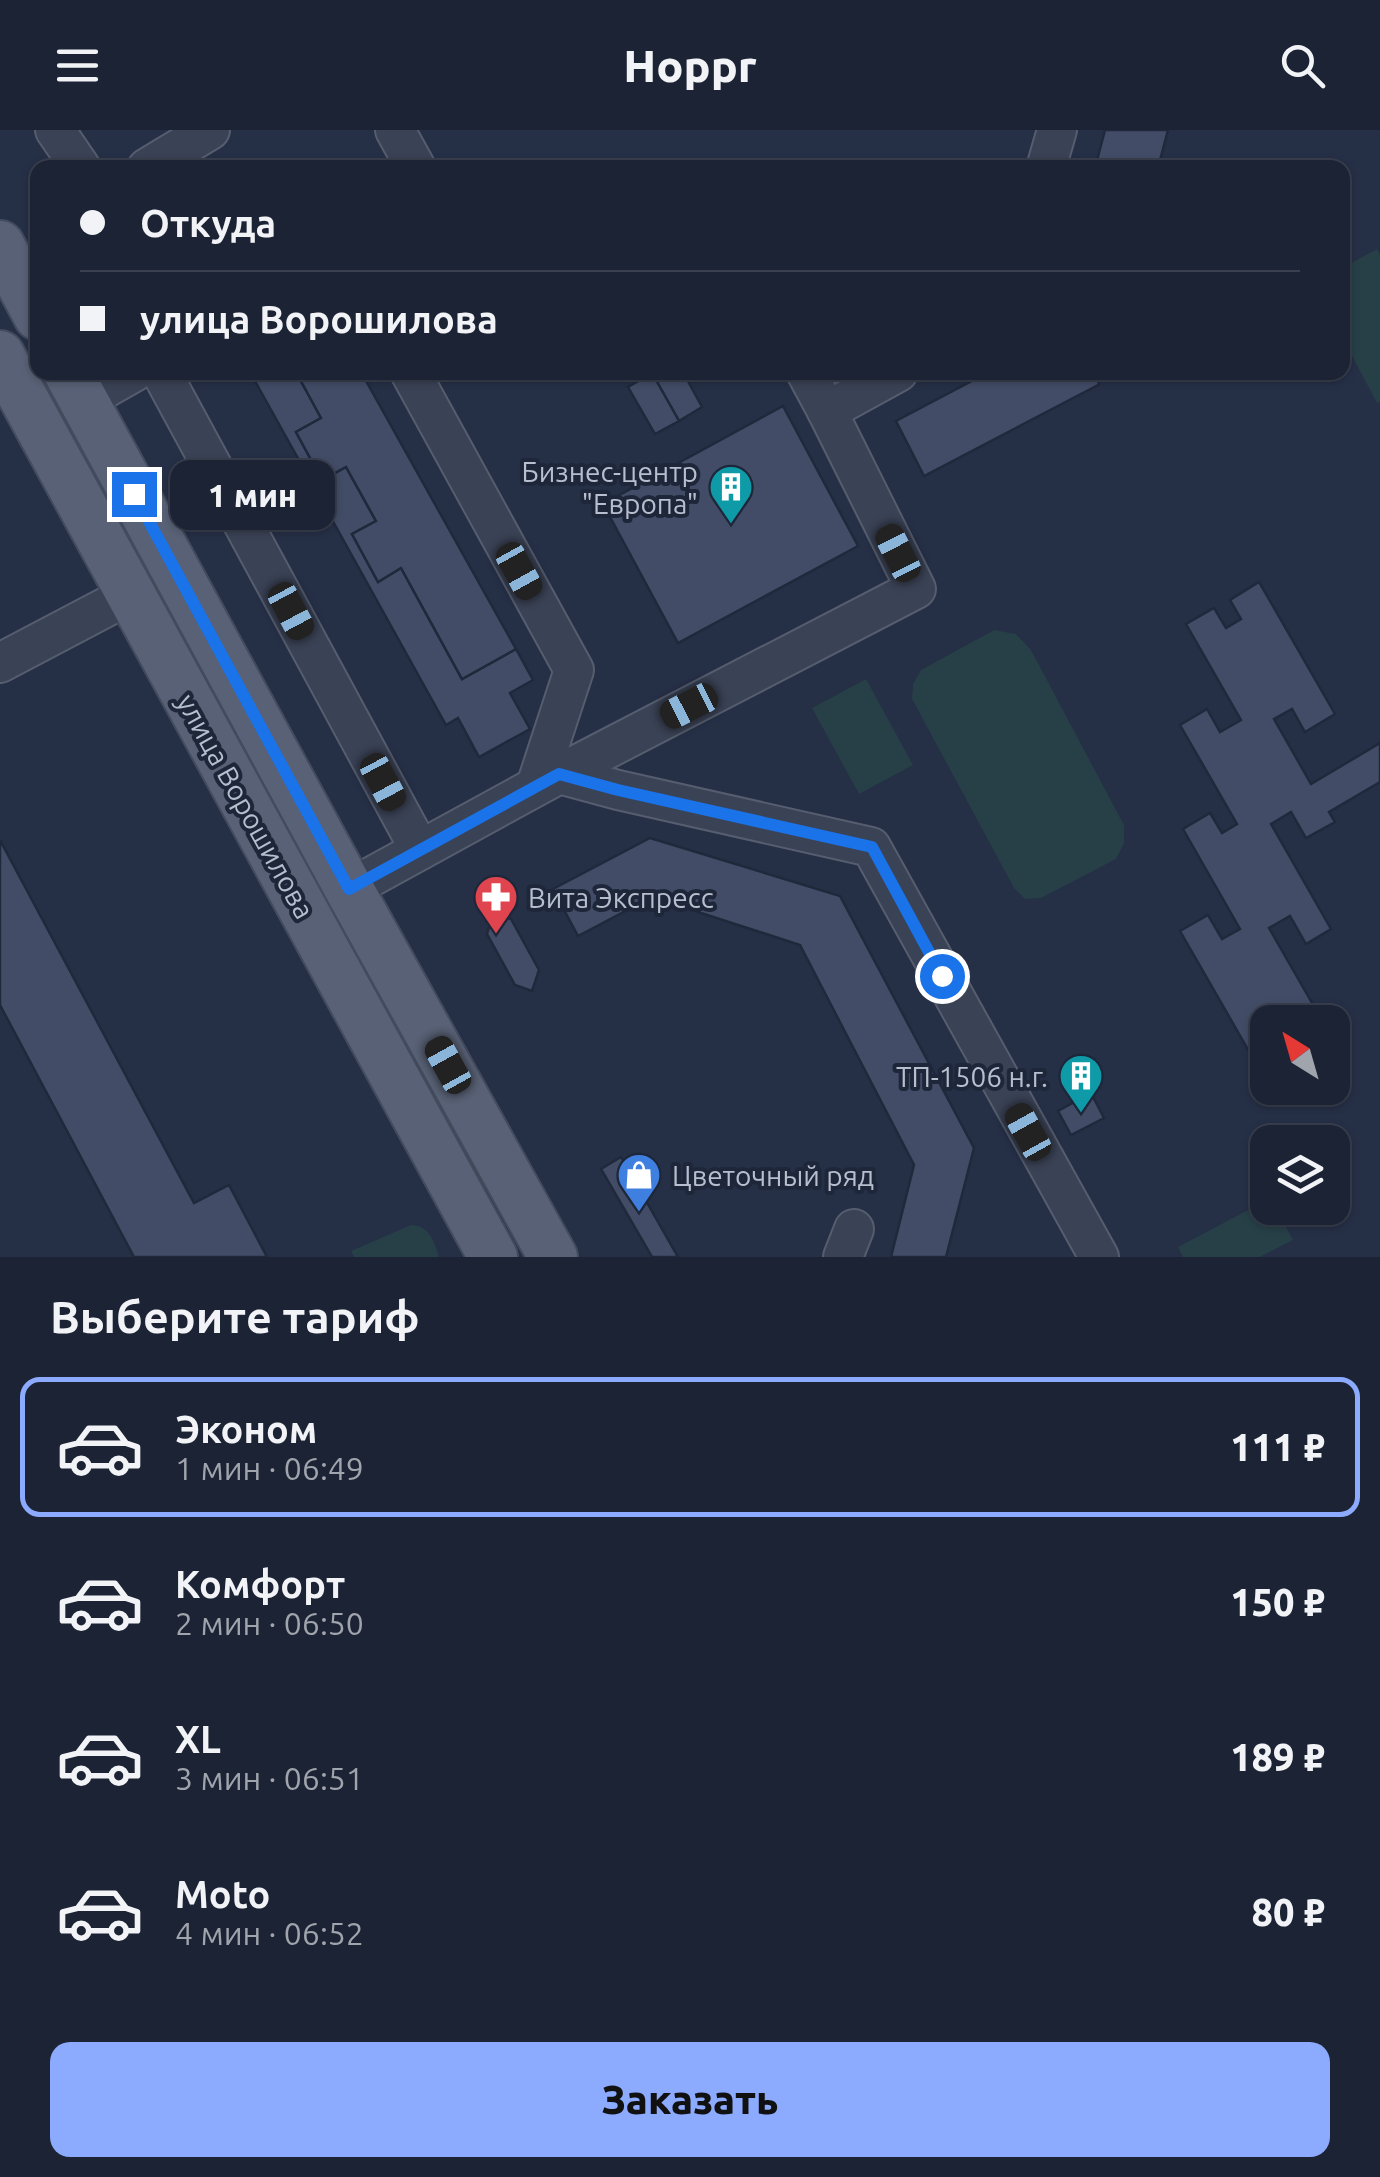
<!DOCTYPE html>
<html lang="ru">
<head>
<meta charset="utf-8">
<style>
  body { margin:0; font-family:Ubuntu,sans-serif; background:#292f40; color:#f1f3f6; height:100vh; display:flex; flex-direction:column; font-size:38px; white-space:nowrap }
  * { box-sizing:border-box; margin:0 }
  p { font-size:32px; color:#a0a4ac }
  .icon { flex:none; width:55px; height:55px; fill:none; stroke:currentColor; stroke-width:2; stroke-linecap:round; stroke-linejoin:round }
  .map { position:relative; height:1127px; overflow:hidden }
  .details { display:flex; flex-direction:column; background:#1c2334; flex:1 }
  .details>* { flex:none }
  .guide { position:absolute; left:30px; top:30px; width:1320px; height:220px; border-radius:20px; box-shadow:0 2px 8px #0004,0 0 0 2px #3a404f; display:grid; align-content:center; height:220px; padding:0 50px; background:#1c2334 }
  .needle { width:65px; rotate:323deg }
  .tools { position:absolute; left:1250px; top:875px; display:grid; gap:20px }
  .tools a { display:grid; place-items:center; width:100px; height:100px; border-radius:20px; background:#1c2334; box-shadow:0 2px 8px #0004,0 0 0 2px #3a404f; font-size:50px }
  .end { position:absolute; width:45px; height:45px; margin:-22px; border:12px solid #1a73e8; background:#fff; box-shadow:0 0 0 5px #fff }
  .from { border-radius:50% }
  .bubble { position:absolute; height:70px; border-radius:20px; background:#1c2334; box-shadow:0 2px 8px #0004,0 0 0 2px #3a404f; font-size:32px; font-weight:800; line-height:70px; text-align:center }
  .car { position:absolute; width:30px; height:60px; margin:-30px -15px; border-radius:12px; box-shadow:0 0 8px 2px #0007; background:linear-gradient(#222 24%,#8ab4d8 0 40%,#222 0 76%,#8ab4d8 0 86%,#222 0) }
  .guide b { display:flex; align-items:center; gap:35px; height:95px; font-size:38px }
  .guide b+b { border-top:2px solid #3a404f }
  .guide i { width:25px; height:25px; background:#f1f3f6 }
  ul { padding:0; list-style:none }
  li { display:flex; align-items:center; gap:30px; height:140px; margin:0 20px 15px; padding:0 30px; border:5px solid transparent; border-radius:20px }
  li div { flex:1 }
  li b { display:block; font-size:38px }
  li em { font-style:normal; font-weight:800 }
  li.on { border-color:#8cabff }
  li>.icon { width:90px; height:90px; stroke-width:1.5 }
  h2 { padding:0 50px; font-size:45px; line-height:120px }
  .action { display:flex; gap:20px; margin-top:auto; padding:20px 50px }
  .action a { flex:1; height:115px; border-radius:20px; background:#8cabff; color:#111; font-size:40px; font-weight:800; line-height:115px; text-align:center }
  header { display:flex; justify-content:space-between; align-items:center; height:130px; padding:0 50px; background:#1c2334; font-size:45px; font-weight:800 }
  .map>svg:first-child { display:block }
  .green { fill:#273f47 }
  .building { fill:#424c66; stroke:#20293c; stroke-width:2.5 }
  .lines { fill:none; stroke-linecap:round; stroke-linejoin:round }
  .minor-casing { stroke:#555d6f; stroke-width:42 }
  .major-casing { stroke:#434b5e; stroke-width:52 }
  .minor { stroke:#3a4255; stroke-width:38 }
  .major { stroke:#586175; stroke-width:48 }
  .route { stroke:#1a73e8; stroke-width:12 }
  .labels { text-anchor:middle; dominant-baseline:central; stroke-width:8; stroke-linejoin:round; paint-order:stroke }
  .poi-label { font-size:28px; fill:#b7bece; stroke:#1e273a; text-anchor:end }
  .street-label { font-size:28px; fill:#b7bece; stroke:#1e273a }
</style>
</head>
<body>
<header><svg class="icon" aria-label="menu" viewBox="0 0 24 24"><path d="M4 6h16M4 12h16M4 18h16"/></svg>Hoppr<svg class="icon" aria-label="search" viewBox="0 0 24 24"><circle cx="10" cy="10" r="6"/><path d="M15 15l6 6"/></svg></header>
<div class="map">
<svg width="1380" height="1127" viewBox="0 0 1380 1127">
  <rect width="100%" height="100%" fill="#252f46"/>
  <!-- green -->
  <g class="green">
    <polygon points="1377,119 1380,124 1380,272 1377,273 1343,209 1342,138"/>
    <polygon points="142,422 498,1053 485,1060 139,431 139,425"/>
    <polygon points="994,500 1016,504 1031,520 1124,695 1124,713 1116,729 1041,768 1025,769 1014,758 912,569 913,554 921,540"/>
    <polygon points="866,549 913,635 859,664 812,578"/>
    <polygon points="1267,1070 1268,1078 1276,1078 1293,1110 1260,1127 1183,1127 1178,1117"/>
    <path d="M411 1095C430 1095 434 1112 439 1127H354L351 1121Z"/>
  </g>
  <!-- building -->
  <g class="building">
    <polygon points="1105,0 1168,0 1158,38 1095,38"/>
    <polygon points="250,242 264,242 267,248 277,242 296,242 321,288 296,302 322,350 346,337 376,391 352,404 378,452 401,438 462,549 516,519 533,550 510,563 530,599 479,627 458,588 446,595"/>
    <polygon points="296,242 361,242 516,519 462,549 401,438 378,452 352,404 376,391 346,337 322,350 296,302 321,288"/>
    <polygon points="683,242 702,277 679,291 652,243"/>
    <polygon points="989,242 1102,242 1098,255 924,346 896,291"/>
    <polygon points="652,243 679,291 655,304 628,257"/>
    <polygon points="783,276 858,416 678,513 603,374"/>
    <polygon points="1259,452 1335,584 1305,602 1292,579 1274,589 1311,654 1380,613 1380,652 1329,682 1335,692 1306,708 1291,682 1271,694 1331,799 1306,814 1290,786 1269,798 1323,892 1268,892 1268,932 1258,937 1180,801 1208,785 1222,809 1240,799 1183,699 1210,683 1222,703 1237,694 1180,595 1207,579 1220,602 1241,590 1186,494 1214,478 1226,498 1241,489 1230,470"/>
    <polygon points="650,708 840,766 974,1018 946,1127 891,1127 914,1035 800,815 652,767 578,806 553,759"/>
    <polygon points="0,710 194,1073 229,1055 267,1127 134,1127 0,875"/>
    <polygon points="493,784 511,789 539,840 532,861 515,855 487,804"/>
    <polygon points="1091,963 1104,988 1071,1005 1058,981"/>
    <polygon points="621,1027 678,1127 652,1127 601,1039"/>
  </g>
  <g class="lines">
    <defs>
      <g id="minor">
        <polyline points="55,0 81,38"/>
        <polyline points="395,0 416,38"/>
        <polyline points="147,38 210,0"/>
        <polyline points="1046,38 1057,0"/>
        <polyline points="161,242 420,720"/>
        <polyline points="410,242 574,540 536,656"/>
        <polyline points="806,242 827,281"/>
        <polyline points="83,271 134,242"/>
        <polyline points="0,533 131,464"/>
        <polyline points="559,644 618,660 871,717 1099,1127"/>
        <polyline points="349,759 559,644 916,459 827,281 898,242"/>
        <polyline points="843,1127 854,1099"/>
      </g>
      <g id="major">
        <polyline points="0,115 38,186"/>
        <polyline points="0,225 493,1127"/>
        <polyline points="68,242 349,759 553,1127"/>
      </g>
    </defs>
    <!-- minor casing -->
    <use href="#minor" class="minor-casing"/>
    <!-- major casing -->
    <use href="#major" class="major-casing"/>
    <!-- minor -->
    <use href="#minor" class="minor"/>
    <!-- major -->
    <use href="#major" class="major"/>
  </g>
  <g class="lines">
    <!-- route -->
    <polyline class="route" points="134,364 349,759 559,644 618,660 872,717 942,846"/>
  </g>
  <!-- icons -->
  <defs>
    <symbol id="building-pin" viewBox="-11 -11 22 30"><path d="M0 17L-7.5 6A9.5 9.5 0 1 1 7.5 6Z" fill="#0f9aa8" stroke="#1e273a"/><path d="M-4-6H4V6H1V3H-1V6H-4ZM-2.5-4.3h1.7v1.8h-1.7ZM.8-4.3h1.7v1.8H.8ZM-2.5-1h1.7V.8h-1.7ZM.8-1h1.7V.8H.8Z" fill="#fff"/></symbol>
    <symbol id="pharmacy-pin" viewBox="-11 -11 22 30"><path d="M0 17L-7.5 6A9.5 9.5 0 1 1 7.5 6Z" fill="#e0444e" stroke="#1e273a"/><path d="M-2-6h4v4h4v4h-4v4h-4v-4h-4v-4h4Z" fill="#fff"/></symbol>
    <symbol id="shop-pin" viewBox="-11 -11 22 30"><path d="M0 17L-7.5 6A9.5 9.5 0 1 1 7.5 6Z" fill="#3f7fe0" stroke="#1e273a"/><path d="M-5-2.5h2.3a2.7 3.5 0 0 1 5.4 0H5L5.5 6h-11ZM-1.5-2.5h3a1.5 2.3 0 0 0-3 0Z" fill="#fff"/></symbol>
  </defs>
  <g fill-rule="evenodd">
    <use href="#building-pin" x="706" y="332" width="50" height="68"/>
    <use href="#pharmacy-pin" x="471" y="742" width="50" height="68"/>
    <use href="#building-pin" x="1056" y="921" width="50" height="68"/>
    <use href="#shop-pin" x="614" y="1020" width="50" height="68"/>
  </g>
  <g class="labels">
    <!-- poi labels -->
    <g class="poi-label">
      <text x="698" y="341">Бизнес-центр<tspan x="698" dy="32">"Европа"</tspan></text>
      <text x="528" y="767" text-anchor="start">Вита Экспресс</text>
      <text x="1048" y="946">ТП-1506 н.г.</text>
      <text x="672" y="1045" text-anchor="start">Цветочный ряд</text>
    </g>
    <!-- street labels -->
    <g class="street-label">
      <text transform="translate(246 676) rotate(61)">улица Ворошилова</text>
    </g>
  </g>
</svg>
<div class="tools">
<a><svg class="needle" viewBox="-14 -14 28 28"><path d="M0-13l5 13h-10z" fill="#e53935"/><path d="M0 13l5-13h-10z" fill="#a0a4ac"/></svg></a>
<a><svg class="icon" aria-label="layers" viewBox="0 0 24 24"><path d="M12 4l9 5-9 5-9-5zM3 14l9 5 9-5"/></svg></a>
</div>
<i class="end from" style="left:942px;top:846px"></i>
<i class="end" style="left:134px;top:364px"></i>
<div class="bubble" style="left:170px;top:330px;width:165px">1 мин</div>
<i class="car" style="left:898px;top:423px;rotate:333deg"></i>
<i class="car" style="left:519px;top:441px;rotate:151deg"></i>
<i class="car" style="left:291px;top:481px;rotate:152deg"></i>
<i class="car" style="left:689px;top:576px;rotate:243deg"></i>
<i class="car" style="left:383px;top:652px;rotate:152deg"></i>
<i class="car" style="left:448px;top:935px;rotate:331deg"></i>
<i class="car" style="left:1028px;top:1002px;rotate:331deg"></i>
<div class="guide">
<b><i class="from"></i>Откуда</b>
<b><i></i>улица Ворошилова</b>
</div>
</div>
<section class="details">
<h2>Выберите тариф</h2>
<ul>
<li class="on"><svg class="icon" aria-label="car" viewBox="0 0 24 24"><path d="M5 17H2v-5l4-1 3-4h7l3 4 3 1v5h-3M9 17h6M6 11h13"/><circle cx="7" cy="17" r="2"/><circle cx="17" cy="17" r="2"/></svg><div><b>Эконом</b><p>1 мин · 06:49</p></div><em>111 ₽</em></li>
<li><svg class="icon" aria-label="car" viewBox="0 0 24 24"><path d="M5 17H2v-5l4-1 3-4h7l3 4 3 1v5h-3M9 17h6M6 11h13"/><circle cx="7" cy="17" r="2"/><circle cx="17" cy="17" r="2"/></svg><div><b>Комфорт</b><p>2 мин · 06:50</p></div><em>150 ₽</em></li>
<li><svg class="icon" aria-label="car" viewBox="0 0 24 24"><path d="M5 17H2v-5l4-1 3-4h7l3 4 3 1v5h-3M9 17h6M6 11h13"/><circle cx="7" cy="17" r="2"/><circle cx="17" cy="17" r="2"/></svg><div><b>XL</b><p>3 мин · 06:51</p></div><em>189 ₽</em></li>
<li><svg class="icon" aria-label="car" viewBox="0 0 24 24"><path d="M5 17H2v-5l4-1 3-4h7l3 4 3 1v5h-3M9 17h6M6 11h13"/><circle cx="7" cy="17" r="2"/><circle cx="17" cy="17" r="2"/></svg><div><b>Moto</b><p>4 мин · 06:52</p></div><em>80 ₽</em></li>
</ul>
<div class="action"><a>Заказать</a></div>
</section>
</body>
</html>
